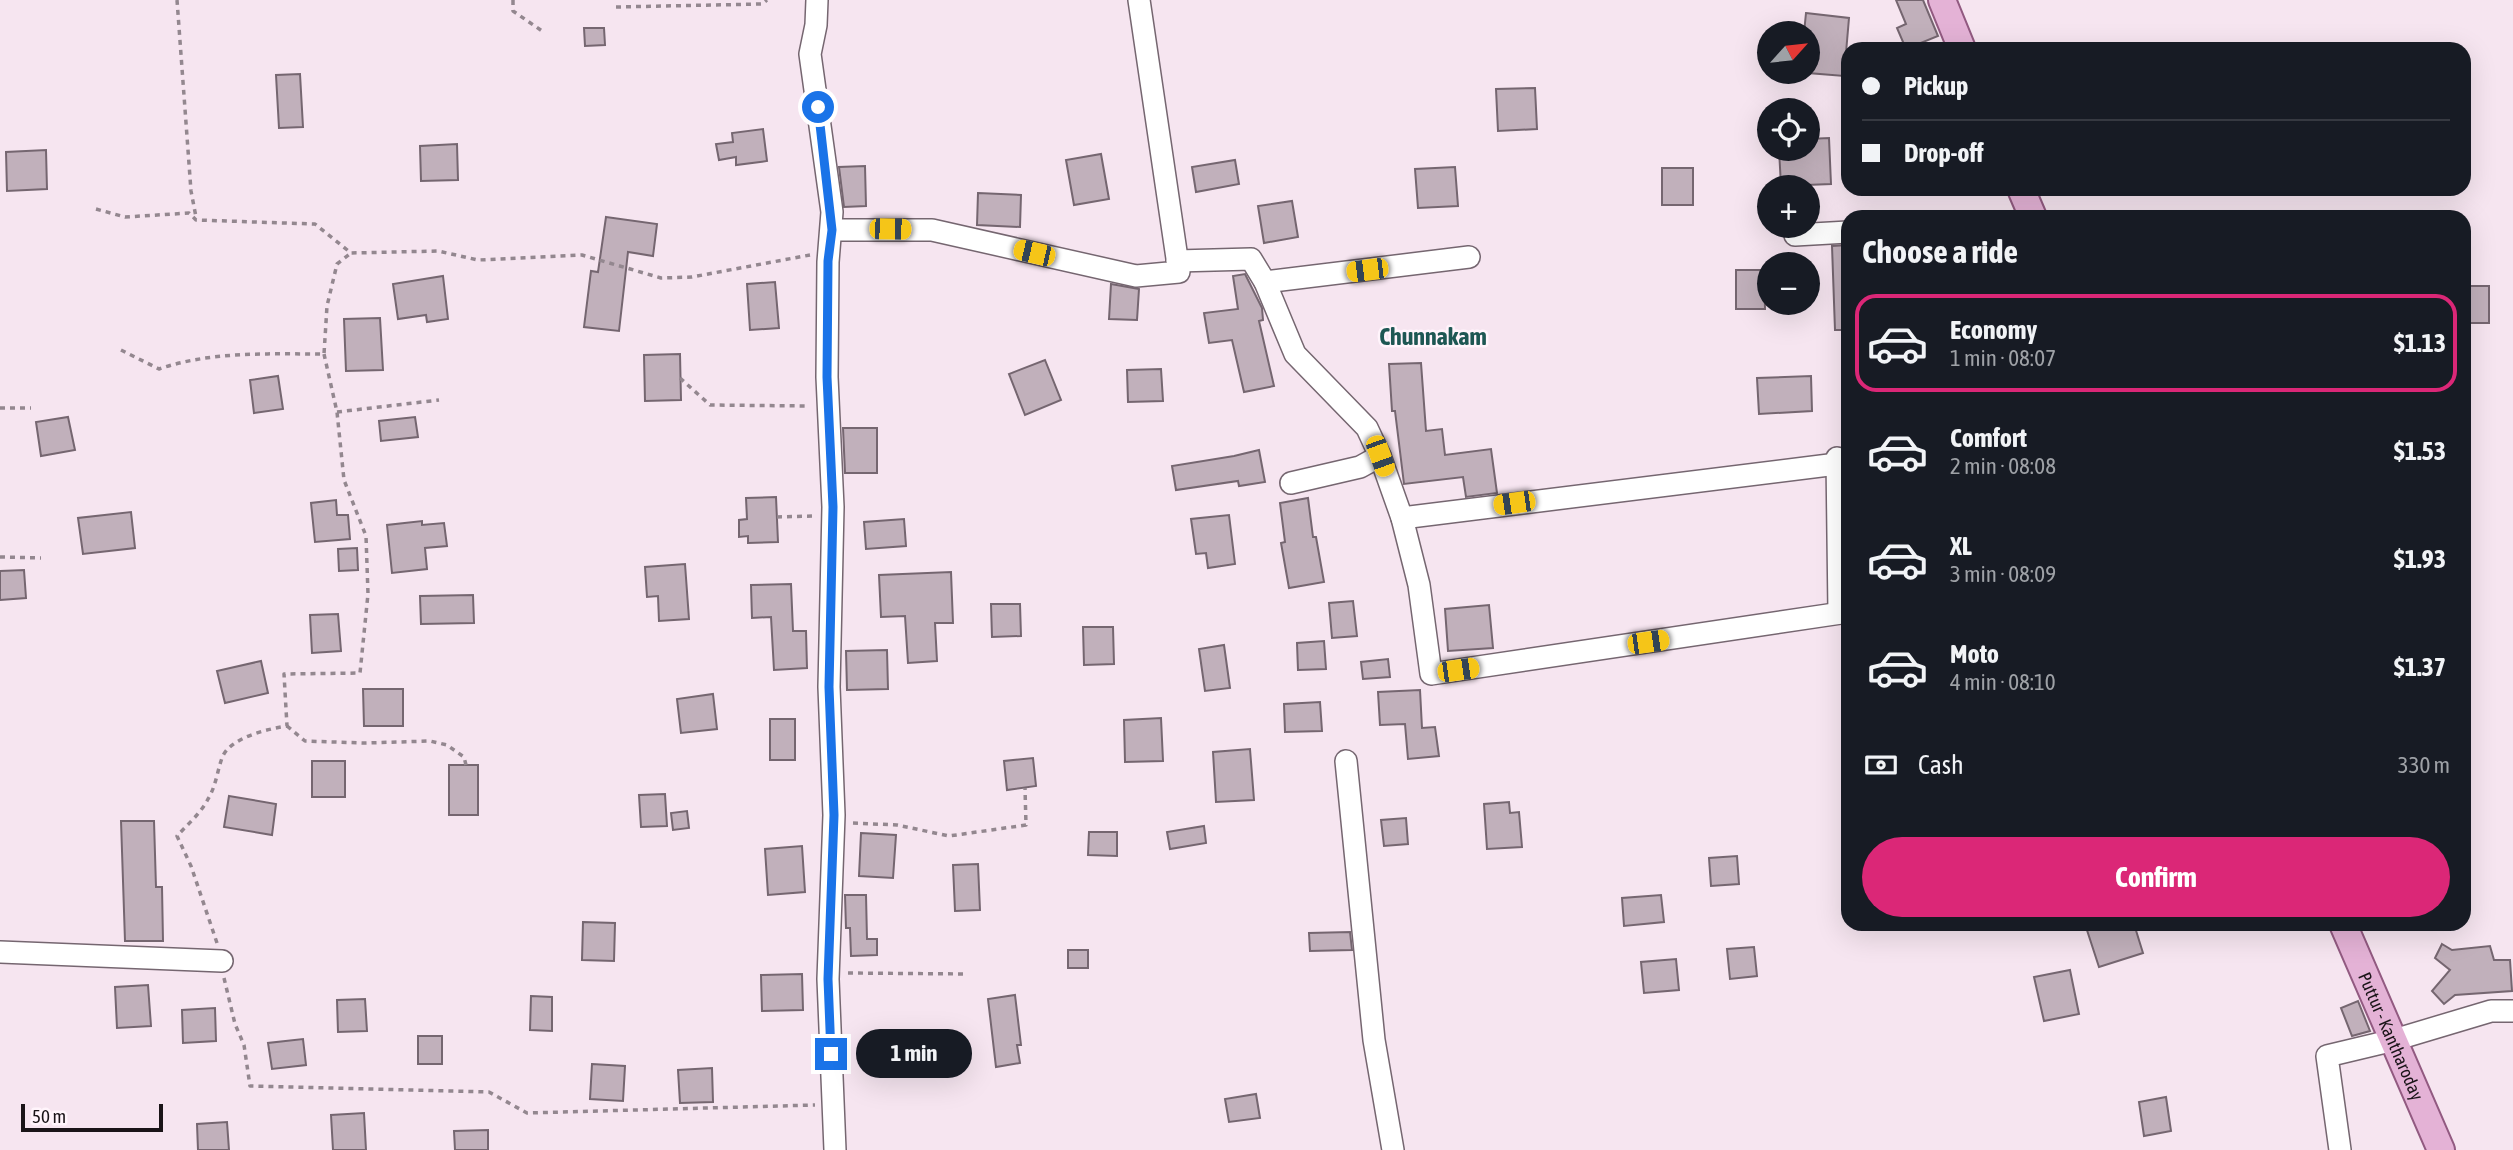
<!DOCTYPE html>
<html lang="en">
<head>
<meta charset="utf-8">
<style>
  body { margin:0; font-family:"Asap Condensed",sans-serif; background:#20242c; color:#f1f3f6; height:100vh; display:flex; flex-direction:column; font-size:26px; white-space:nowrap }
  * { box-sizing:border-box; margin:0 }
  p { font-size:23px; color:#9ea1a6 }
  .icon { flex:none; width:38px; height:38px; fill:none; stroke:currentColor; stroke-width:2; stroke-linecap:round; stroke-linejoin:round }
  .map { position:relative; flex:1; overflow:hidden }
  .drawer { position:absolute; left:1841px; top:210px; width:630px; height:721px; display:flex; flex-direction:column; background:#171b24; border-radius:21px; box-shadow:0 7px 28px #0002 }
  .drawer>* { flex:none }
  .banner { position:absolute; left:1841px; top:42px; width:630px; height:154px; border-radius:21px; box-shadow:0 7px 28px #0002; display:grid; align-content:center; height:154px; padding:0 21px; background:#171b24 }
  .needle { width:46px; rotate:63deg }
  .controls { position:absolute; left:1757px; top:21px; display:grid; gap:14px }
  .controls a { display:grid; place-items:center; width:63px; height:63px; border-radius:50%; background:#171b24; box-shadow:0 7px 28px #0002; font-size:35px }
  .scale { position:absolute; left:21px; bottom:18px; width:142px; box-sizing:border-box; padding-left:7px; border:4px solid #1a1418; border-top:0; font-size:19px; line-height:24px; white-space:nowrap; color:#1a1418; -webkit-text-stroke:5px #fff4fb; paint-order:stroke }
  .end { position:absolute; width:32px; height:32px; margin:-16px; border:9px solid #1a73e8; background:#fff; box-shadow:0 0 0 4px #fff }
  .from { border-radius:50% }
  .bubble { position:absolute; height:49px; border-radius:24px; background:#171b24; box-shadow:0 7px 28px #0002; font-size:23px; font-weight:700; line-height:49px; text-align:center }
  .car { position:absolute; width:21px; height:42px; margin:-21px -10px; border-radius:9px; box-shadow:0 0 5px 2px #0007; background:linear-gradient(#f5c518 24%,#345 0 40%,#f5c518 0 76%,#345 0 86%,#f5c518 0) }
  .banner b { display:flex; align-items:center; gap:24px; height:66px; font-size:26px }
  .banner b+b { border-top:2px solid #363941 }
  .banner i { width:18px; height:18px; background:#f1f3f6 }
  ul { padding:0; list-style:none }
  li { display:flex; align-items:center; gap:21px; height:98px; margin:0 14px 10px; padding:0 7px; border:4px solid transparent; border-radius:21px }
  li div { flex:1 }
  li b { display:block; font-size:26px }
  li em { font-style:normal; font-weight:700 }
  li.selected { border-color:#db2777 }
  li>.icon { width:63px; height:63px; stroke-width:1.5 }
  h2 { padding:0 21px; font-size:32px; line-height:84px }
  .pay { display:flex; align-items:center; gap:18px; height:77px; padding:0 21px; font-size:26px }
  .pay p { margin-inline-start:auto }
  .action { display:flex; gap:14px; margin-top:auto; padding:14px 21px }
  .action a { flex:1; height:80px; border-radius:42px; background:#db2777; color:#fff; font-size:28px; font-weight:700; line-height:80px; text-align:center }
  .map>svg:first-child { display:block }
  .building { fill:#c1b0bb; stroke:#756670; stroke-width:2 }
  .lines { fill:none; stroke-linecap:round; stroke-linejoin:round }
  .minor-casing { stroke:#756670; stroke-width:24 }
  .major-casing { stroke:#925a81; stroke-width:30 }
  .path { stroke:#93878f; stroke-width:3.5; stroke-dasharray:5 5; stroke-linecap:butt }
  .minor { stroke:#fff; stroke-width:21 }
  .major { stroke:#e4b2d6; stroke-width:26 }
  .route { stroke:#1a73e8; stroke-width:9 }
  .labels { text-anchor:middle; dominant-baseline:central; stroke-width:5; stroke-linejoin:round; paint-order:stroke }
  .street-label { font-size:18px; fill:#1a1418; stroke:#fff4fb }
  .district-label { font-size:24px; font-weight:bold; fill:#1d5753; stroke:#fff4fb }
</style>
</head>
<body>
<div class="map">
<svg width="2513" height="1150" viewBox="0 0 2513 1150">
  <rect width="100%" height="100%" fill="#f6e5f0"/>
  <!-- building -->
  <g class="building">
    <polygon points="1896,0 1923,0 1938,36 1906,49 1897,28 1906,24"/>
    <polygon points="1806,13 1849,18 1844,76 1808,73 1808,33 1804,33"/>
    <polygon points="584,28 604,28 605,45 585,46"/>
    <polygon points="300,74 303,127 279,128 276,75"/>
    <polygon points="1535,88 1537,129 1498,131 1496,89"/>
    <polygon points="763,129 767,161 736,165 736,157 719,160 716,144 733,142 732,133"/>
    <polygon points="1829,138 1831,184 1781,186 1779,149 1808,149 1808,139"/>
    <polygon points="457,144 458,180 421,181 420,146"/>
    <polygon points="46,150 47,189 7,191 6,152"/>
    <polygon points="1101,154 1109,199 1074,205 1066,160"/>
    <polygon points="1235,160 1239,184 1196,192 1192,167"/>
    <polygon points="865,166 866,206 844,207 839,167"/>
    <polygon points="1455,167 1458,206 1418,208 1415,169"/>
    <rect x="1662" y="168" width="31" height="37"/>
    <polygon points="978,193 1021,195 1020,227 977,225"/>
    <polygon points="1292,201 1298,237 1264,243 1258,206"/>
    <polygon points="606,217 657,224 653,256 628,252 619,331 584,327 591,271 598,272"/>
    <polygon points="1848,245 1848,330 1835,330 1832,246"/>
    <polygon points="1736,270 1764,270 1765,309 1736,309"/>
    <polygon points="1245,274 1262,308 1263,320 1259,321 1274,386 1244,392 1232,340 1209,343 1204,313 1238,309 1233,276"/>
    <polygon points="443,276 448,319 427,322 426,315 398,319 393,284"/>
    <polygon points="775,282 779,328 750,330 747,284"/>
    <polygon points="1111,284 1139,289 1137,320 1109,319"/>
    <rect x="2464" y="286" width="25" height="37"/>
    <polygon points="380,318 383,370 346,371 344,319"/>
    <polygon points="680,354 681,400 645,401 644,355"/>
    <polygon points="1045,360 1061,400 1025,415 1009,374"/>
    <polygon points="1421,363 1426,431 1442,429 1445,455 1491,449 1497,493 1466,497 1463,477 1404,484 1395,411 1392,411 1389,364"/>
    <polygon points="1161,369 1163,401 1128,402 1127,370"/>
    <polygon points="278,376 283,409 254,413 250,380"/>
    <polygon points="1811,376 1812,411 1759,414 1757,378"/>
    <polygon points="68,417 75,450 41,456 36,422"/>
    <polygon points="415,417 418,437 381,441 379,421"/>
    <polygon points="843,428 877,428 877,473 845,473"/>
    <polygon points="1259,450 1265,482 1239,486 1238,481 1176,490 1172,466 1234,456"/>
    <polygon points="776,497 778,542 748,543 748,536 739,537 739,520 747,519 746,498"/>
    <polygon points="1308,498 1313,537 1316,537 1324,582 1289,588 1281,543 1285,542 1280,503"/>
    <polygon points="336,500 337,515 348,515 350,539 315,542 311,503"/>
    <polygon points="131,512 135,548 83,554 78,518"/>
    <polygon points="1229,515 1235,564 1208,568 1206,553 1196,554 1191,519"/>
    <polygon points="904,519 906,546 866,549 864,522"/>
    <polygon points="422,521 422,525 444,523 447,546 425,548 427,569 392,573 387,525"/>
    <polygon points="357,548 358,570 339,571 338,549"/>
    <polygon points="685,564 689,619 659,621 658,596 647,597 645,567"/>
    <polygon points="24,570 26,598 0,600 0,571"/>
    <polygon points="951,572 953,623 935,623 937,661 908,663 905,616 881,617 879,575"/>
    <polygon points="791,584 793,631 806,631 807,668 774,670 771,617 752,618 751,585"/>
    <polygon points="473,595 474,623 421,624 420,596"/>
    <polygon points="1353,601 1357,636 1332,638 1329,603"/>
    <polygon points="991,604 1020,604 1021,636 992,637"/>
    <polygon points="1489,605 1493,648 1448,651 1445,609"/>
    <polygon points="338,614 341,651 312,653 310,615"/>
    <polygon points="1083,627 1113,627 1114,664 1084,665"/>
    <polygon points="1324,641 1326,669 1298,670 1297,643"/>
    <polygon points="1224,645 1230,688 1205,691 1199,649"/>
    <polygon points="887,650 888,689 847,690 846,651"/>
    <polygon points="1388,659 1390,677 1363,679 1361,662"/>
    <polygon points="261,661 268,693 225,703 217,671"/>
    <polygon points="363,689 403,689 403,726 364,726"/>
    <polygon points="1420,690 1422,728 1435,727 1439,756 1408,759 1405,724 1380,725 1378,692"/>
    <polygon points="713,694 717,729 681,733 677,699"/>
    <polygon points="1320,702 1322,731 1285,732 1284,704"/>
    <polygon points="1161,718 1163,761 1125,762 1124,720"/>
    <rect x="770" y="719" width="25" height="41"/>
    <polygon points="1250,749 1254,800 1216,802 1213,752"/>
    <polygon points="1033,758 1036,786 1007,790 1004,761"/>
    <rect x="312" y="761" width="33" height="36"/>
    <rect x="449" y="765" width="29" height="50"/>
    <polygon points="665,794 667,826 641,827 639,795"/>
    <polygon points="229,796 276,804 272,835 224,827"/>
    <polygon points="1509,802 1510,813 1519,812 1522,847 1487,849 1484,804"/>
    <polygon points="687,811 689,828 673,830 671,813"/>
    <polygon points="1406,818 1408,844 1384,846 1381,820"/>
    <polygon points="121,821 154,821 156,887 162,887 163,941 125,941"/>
    <polygon points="1204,826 1206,843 1170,849 1167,832"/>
    <polygon points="1089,832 1117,832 1117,856 1088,855"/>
    <polygon points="861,833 896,835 893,878 859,876"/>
    <polygon points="802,846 805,892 768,895 765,849"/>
    <polygon points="1737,856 1739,884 1711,886 1709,858"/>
    <polygon points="978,864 980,910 955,911 953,865"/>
    <polygon points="845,895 866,895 867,939 877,939 877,955 851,956 850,928 846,928"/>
    <polygon points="1661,895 1664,922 1624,926 1622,898"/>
    <polygon points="583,922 615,923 614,961 582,960"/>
    <polygon points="2085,924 2134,924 2143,953 2099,967"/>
    <polygon points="1350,932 1352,950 1310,951 1309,933"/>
    <polygon points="2442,944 2452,950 2490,946 2494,960 2510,960 2512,991 2455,995 2444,1004 2432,991 2450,970 2435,958"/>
    <polygon points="1754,947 1757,976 1730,979 1727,949"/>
    <rect x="1068" y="950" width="20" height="18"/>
    <polygon points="1676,959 1679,990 1644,993 1641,962"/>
    <polygon points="2070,970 2079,1014 2044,1021 2034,977"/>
    <polygon points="802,974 803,1010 762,1011 761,975"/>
    <polygon points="148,985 151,1026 117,1028 115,987"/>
    <polygon points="1015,995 1021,1045 1017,1045 1020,1063 996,1067 988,999"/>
    <polygon points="531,996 552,997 552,1031 530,1030"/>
    <polygon points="365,999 367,1031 338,1032 337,1000"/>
    <polygon points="2358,1001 2370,1031 2352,1036 2341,1008"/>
    <polygon points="215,1008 216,1041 183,1043 182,1010"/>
    <rect x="418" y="1036" width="24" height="28"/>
    <polygon points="303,1039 306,1065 272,1069 268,1043"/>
    <polygon points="592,1064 625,1066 623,1101 590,1099"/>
    <polygon points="712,1068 713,1102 680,1103 678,1070"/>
    <polygon points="1256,1094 1260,1118 1229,1122 1225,1099"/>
    <polygon points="2166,1097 2171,1131 2144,1136 2139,1102"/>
    <polygon points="364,1113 366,1150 333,1150 331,1115"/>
    <polygon points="227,1122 229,1150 198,1150 197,1124"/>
    <polygon points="488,1130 488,1150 455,1150 454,1131"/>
  </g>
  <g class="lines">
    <defs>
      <g id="minor">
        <polyline points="817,0 816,25 810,54 832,212 828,262 827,377 833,507 829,687 834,815 828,979 835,1150"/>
        <polyline points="1795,226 1795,235 1848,232"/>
        <polyline points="832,230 932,230 1136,276 1179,272 1139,0"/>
        <polyline points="1177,261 1251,259 1265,282 1295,354 1367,428 1380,456 1402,518 1419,585 1431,674 1848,612"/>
        <polyline points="1265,282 1469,257"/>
        <polyline points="1837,458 1839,613"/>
        <polyline points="1291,483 1360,467 1380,456"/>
        <polyline points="1402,518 1837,464"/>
        <polyline points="1346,761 1374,1040 1393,1150"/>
        <polyline points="0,952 222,961"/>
        <polyline points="2340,1150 2327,1056 2394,1040 2491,1011 2513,1011"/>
      </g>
      <g id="major">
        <polyline points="1942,0 1962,49"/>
        <polyline points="2021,189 2033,217"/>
        <path id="s1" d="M2343 924 2441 1150"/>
      </g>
    </defs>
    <!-- minor casing -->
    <use href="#minor" class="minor-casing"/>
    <!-- major casing -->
    <use href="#major" class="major-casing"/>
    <!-- path -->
    <g class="path">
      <polyline points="177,0 191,191 196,217"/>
      <polyline points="513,0 513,11 545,33"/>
      <polyline points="616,7 762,4 767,0"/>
      <polyline points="96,209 125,217 189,213 196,220 315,224 351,253 438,251 478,260 582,255 661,278 692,277 810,255"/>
      <path d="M121 350 159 369C211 351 269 354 324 354L327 306 337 264 351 253"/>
      <polyline points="680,378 710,405 809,406"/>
      <polyline points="0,408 31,408"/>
      <polyline points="337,412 439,400"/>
      <polyline points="777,517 813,516"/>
      <polyline points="0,557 41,558"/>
      <polyline points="287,726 305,741 365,743 430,741 447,745 464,757 466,765"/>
      <polyline points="853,823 897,825 949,836 1026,825 1025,788"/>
      <path d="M217 943 191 866 177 836C187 825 201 813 208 799 216 786 217 772 222 758 229 738 267 729 287 726L284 674 360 673 368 594 366 536 344 480 337 412 324 354"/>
      <polyline points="848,973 968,974"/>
      <polyline points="224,978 235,1024 244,1045 250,1086 489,1092 527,1113 815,1105"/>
    </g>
    <!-- minor -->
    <use href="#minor" class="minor"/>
    <!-- major -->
    <use href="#major" class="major"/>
  </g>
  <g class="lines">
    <!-- route -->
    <polyline class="route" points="818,107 832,230 828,261 827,377 833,507 829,687 834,815 828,979 831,1054"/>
  </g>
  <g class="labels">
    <!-- street labels -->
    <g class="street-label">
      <text stroke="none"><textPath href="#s1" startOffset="122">Puttur - Kantharoday</textPath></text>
    </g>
    <!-- district labels -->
    <g class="district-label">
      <text x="1433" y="336">Chunnakam</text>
    </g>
  </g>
</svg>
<div class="controls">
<a><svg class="needle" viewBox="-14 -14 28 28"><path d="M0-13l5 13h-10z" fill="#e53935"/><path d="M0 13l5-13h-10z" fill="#9ea1a6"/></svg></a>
<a><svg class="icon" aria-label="locate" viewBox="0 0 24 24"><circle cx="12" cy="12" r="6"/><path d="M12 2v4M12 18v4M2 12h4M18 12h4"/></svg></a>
<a>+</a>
<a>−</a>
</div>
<div class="scale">50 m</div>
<i class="end from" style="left:818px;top:107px"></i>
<i class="end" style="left:831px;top:1054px"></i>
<div class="bubble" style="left:856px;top:1029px;width:116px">1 min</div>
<i class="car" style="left:890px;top:229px;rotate:91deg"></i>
<i class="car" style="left:1034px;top:253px;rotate:283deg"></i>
<i class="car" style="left:1367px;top:270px;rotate:263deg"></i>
<i class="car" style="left:1380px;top:456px;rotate:160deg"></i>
<i class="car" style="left:1514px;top:503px;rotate:262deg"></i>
<i class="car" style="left:1648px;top:642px;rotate:82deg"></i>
<i class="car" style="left:1458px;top:670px;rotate:82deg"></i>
<div class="banner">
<b><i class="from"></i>Pickup</b>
<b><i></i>Drop-off</b>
</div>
<section class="drawer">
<h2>Choose a ride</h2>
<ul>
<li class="selected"><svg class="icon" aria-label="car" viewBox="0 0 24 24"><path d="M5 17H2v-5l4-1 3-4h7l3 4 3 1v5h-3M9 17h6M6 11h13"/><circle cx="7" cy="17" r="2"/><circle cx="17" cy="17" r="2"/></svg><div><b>Economy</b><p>1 min · 08:07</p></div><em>$1.13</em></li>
<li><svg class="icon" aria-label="car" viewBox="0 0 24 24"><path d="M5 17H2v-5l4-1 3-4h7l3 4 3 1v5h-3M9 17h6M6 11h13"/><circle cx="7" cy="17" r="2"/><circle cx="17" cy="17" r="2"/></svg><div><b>Comfort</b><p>2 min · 08:08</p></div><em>$1.53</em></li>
<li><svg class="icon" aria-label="car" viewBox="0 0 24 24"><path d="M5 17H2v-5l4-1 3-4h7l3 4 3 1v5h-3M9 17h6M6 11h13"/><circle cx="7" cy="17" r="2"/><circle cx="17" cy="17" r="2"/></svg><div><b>XL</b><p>3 min · 08:09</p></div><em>$1.93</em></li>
<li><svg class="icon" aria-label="car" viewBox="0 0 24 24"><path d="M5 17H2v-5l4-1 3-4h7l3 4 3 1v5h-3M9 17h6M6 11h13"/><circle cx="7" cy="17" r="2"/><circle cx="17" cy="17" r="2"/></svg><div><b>Moto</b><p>4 min · 08:10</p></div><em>$1.37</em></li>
</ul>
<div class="pay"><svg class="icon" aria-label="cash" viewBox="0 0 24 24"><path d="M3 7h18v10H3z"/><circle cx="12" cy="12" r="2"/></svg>Cash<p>330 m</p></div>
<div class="action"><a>Confirm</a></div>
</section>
</div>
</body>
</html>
